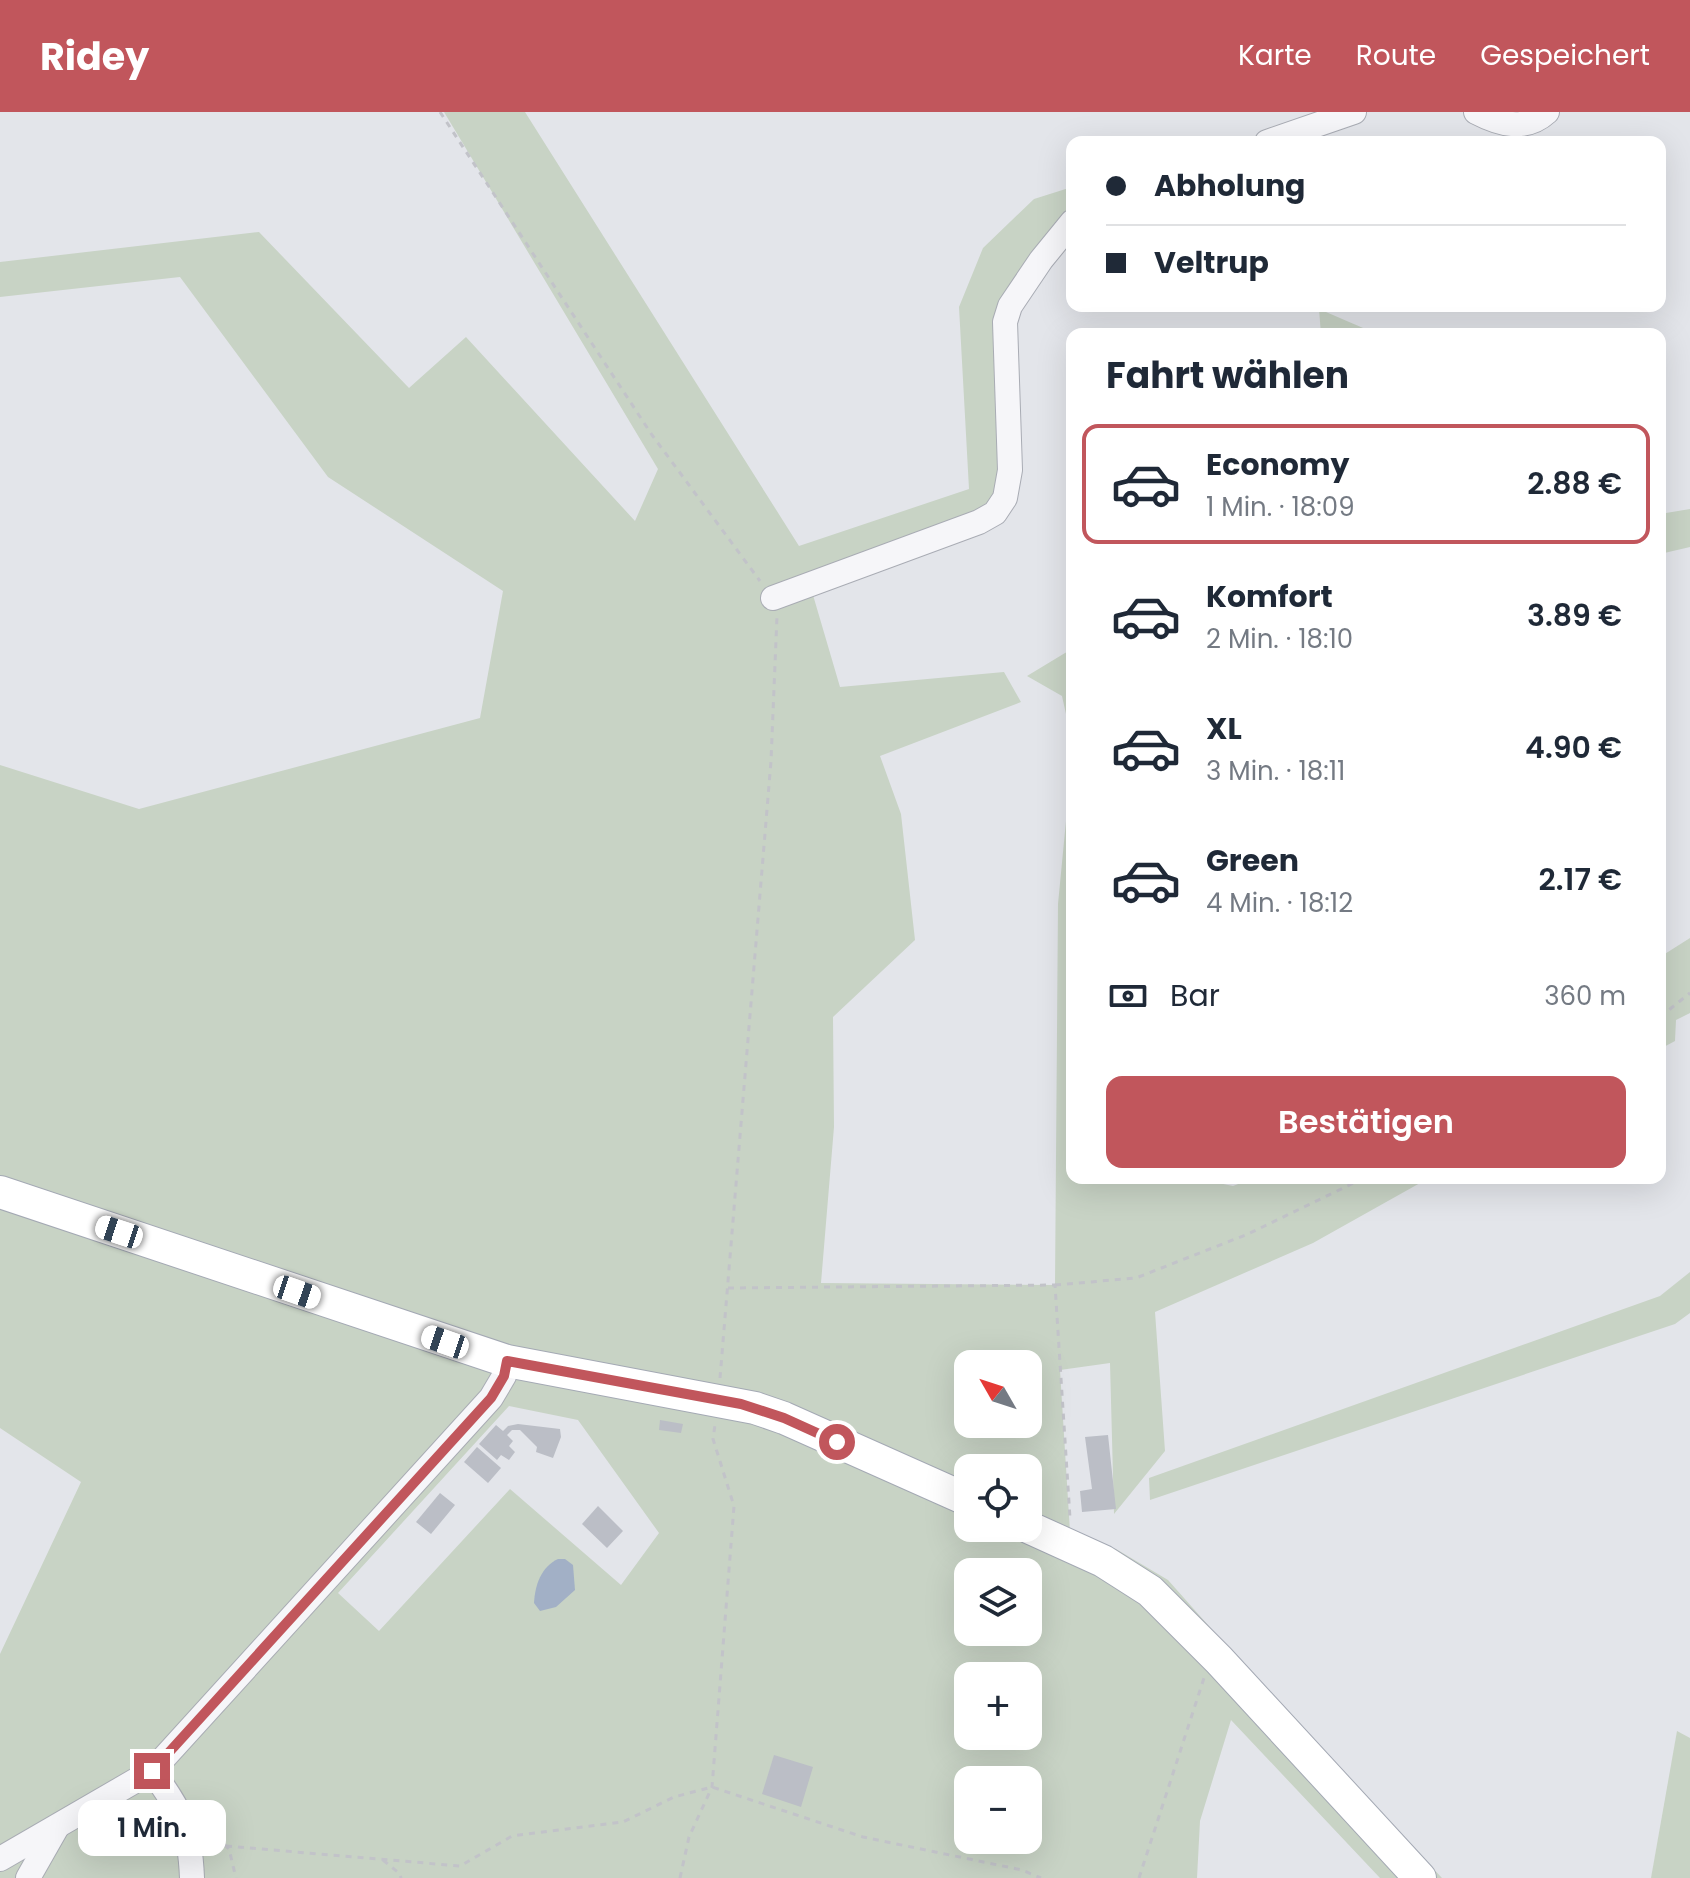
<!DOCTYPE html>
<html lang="de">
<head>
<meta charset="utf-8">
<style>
  body { margin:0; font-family:Poppins,sans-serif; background:#f6f6f7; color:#1f2937; height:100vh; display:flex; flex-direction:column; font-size:30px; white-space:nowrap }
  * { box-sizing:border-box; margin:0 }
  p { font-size:26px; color:#747a83 }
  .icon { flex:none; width:44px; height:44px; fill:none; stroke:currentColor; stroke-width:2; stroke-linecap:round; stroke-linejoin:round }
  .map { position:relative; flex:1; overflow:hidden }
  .side { position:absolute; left:1066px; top:216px; width:600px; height:856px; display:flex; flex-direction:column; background:#fff; border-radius:16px; box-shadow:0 8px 32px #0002 }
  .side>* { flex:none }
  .top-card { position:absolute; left:1066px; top:24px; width:600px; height:176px; border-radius:16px; box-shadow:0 8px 32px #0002; display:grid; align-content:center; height:176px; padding:0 40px; background:#fff }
  .needle { width:52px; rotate:309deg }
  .controls { position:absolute; left:954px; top:1238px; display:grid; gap:16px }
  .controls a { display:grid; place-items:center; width:88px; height:88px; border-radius:16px; background:#fff; box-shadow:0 8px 32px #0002; font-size:40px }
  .end { position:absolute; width:36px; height:36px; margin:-18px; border:10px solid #c1565c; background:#fff; box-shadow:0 0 0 4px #fff }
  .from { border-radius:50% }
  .bubble { position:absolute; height:56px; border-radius:16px; background:#fff; box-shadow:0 8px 32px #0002; font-size:26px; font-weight:600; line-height:56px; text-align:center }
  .car { position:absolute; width:24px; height:48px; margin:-24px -12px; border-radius:10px; box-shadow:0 0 6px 2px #0007; background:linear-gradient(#fff 24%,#345 0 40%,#fff 0 76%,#345 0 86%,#fff 0) }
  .top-card b { display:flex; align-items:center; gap:28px; height:76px; font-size:30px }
  .top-card b+b { border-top:2px solid #e0e1e3 }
  .top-card i { width:20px; height:20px; background:#1f2937 }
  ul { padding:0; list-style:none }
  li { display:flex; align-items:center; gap:24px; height:120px; margin:0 16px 12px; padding:0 24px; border:4px solid transparent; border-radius:16px }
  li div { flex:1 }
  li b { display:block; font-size:30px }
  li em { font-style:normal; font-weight:600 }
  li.current { border-color:#c1565c }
  li>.icon { width:72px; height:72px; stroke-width:1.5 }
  h2 { padding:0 40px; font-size:36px; line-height:96px }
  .pay { display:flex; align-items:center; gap:20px; height:88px; padding:0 40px; font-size:30px }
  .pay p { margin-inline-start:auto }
  .action { display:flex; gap:16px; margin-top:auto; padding:16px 40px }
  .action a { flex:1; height:92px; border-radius:16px; background:#c1565c; color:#fff; font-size:32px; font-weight:600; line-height:92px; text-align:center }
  header { display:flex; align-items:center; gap:48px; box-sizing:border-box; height:112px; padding:0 40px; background:#c1565c; color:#fff }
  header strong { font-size:38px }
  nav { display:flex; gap:44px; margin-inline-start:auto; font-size:28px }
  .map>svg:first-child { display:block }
  .green { fill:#c8d3c5; fill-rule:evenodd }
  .water { fill:#a2b0c6 }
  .building { fill:#bbbec6 }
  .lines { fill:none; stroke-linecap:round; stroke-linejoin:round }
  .minor-casing { stroke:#a9acb4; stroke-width:26 }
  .major-casing { stroke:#a4a9b4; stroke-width:34 }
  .path { stroke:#c2c3c9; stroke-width:3; stroke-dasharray:6 6; stroke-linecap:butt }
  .minor { stroke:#f6f6f9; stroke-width:24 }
  .major { stroke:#fff; stroke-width:32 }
  .route { stroke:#c1565c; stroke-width:10 }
</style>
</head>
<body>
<header>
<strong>Ridey</strong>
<nav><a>Karte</a><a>Route</a><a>Gespeichert</a></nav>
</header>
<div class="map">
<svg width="1690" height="1766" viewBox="0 0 1690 1766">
  <rect width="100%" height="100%" fill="#e3e5ea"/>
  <!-- green -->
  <g class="green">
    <path d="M444 0H525L799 434 969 377 959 195 983 136 1034 87 1072 75V104L1013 173 999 378 983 402 808 466 840 575 1004 560 1021 590 880 644 901 702 915 828 833 905 834 1015 821 1171 1055 1173 1058 792 1072 647V1066H1194L1233 1074 1254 1066H1429L1313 1131 1155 1200 1165 1339 1114 1402 1110 1251 1060 1258 1070 1420 1116 1437 1168 1468 1263 1575 1442 1766H1380L1231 1608 1200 1709 1197 1766H0V1542L81 1370 0 1316V653L139 697 480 606 503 479 328 365 180 165 0 185V150L259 120 409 276 466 225 635 409 658 357ZM968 1252H1028V1312H968ZM509 1294 578 1308 659 1421 621 1473 510 1377 379 1519 338 1481ZM968 1356H1028V1416H968ZM968 1460H1028V1520H968ZM968 1564H1028V1624H968ZM968 1668H1028V1728H968Z"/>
    <polygon points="1319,197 1377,222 1321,222"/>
    <polygon points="1690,397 1690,435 1660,442 1660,402"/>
    <polygon points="1072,532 1072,629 1062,584 1027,564 1070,538"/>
    <polygon points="1690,826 1690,901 1676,908 1675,929 1660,937 1660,845"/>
    <polygon points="1690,1160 1690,1201 1675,1212 1150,1388 1149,1366 1660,1184"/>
    <polygon points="1677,1619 1690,1626 1690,1766 1651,1766"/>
  </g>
  <!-- water -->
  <path class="water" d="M558 1447H565L573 1453 575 1478 556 1495 540 1499 534 1491C535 1473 541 1455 558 1447Z"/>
  <!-- building -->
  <g class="building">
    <polygon points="660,1308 683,1312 681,1321 659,1318"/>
    <polygon points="518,1312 560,1317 561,1325 553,1346 536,1340 537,1335 520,1318 512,1318 507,1323 513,1329 509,1334 515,1340 509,1348 501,1343 497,1348 479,1332 496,1313 503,1319 508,1314"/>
    <polygon points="1108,1323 1116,1397 1082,1400 1080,1379 1092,1377 1085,1325"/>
    <polygon points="477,1335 501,1356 488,1371 464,1350"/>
    <polygon points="440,1381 455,1393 431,1422 416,1410"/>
    <polygon points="598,1394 623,1419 607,1436 582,1412"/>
    <polygon points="774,1643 813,1655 801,1695 762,1682"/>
  </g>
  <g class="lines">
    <defs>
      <g id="minor">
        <path d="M1476 0C1499 12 1525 20 1547 0"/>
        <polyline points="1267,30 1354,0"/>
        <polyline points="773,486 979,410 995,401 1005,386 1010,358 1005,210 1010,194 1041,148 1072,110"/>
        <path d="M152 1659C181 1699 190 1715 192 1766"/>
        <polyline points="0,1747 152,1659 491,1286 504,1264 507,1249"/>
        <polyline points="28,1766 57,1715"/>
      </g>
      <g id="major">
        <polyline points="0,1080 507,1249 755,1296 784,1306 968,1388"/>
        <polyline points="1028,1415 1103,1449 1150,1479 1219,1548 1420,1766"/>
      </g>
    </defs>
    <!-- minor casing -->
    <use href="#minor" class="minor-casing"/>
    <!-- major casing -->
    <use href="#major" class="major-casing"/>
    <!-- path -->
    <g class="path">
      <polyline points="440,0 652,323 760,469"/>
      <polyline points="1660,905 1690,881"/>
      <polyline points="1055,1173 1136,1166 1248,1122 1364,1066"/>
      <polyline points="728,1176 1055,1173 1070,1406"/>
      <polyline points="720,1266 771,649 777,504"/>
      <polyline points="207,1716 229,1737 236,1766"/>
      <polyline points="226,1734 460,1754 512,1724 623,1710 674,1685 712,1675 863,1725 1022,1758 1041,1766"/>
      <polyline points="383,1748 400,1762 401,1766"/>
      <polyline points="680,1766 689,1725 712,1675 734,1394 713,1327 715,1313"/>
      <polyline points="1139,1766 1204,1566"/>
    </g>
    <!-- minor -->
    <use href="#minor" class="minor"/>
    <!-- major -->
    <use href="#major" class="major"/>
  </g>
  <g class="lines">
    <!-- route -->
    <polyline class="route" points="152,1659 491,1286 504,1264 507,1249 741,1292 784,1306 837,1330"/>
  </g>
</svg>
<div class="controls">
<a><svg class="needle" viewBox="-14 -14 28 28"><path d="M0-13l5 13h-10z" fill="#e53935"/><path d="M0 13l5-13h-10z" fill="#747a83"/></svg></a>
<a><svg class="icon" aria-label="locate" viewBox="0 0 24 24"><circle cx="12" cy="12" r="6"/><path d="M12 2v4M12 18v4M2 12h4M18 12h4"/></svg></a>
<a><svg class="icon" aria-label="layers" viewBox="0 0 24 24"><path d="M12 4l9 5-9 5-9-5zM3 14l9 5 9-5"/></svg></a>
<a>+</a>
<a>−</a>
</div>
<i class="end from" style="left:837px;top:1330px"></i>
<i class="end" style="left:152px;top:1659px"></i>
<div class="bubble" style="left:78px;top:1688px;width:148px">1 Min.</div>
<i class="car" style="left:119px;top:1120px;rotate:288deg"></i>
<i class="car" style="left:297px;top:1180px;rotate:109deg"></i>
<i class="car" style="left:445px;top:1230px;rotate:289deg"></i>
<div class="top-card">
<b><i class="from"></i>Abholung</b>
<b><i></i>Veltrup</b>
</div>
<section class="side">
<h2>Fahrt wählen</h2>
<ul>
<li class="current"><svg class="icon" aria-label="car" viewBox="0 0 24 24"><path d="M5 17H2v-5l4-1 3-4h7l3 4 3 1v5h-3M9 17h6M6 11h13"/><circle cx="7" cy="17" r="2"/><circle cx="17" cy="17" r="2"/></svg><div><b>Economy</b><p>1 Min. · 18:09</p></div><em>2.88 €</em></li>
<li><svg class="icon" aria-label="car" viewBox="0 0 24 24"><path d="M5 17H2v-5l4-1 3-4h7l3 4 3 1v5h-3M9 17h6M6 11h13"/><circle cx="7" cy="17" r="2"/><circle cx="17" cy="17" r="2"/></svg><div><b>Komfort</b><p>2 Min. · 18:10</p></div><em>3.89 €</em></li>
<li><svg class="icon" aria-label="car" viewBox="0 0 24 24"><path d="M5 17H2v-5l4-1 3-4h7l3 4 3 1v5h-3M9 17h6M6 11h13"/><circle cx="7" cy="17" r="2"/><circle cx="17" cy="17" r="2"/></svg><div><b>XL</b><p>3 Min. · 18:11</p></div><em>4.90 €</em></li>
<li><svg class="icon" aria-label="car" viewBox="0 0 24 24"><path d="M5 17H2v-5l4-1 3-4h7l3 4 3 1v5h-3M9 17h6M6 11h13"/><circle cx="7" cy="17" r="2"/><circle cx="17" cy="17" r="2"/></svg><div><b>Green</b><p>4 Min. · 18:12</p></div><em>2.17 €</em></li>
</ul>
<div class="pay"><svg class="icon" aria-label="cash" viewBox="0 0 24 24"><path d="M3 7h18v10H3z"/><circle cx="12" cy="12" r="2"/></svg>Bar<p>360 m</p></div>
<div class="action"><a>Bestätigen</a></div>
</section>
</div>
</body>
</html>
